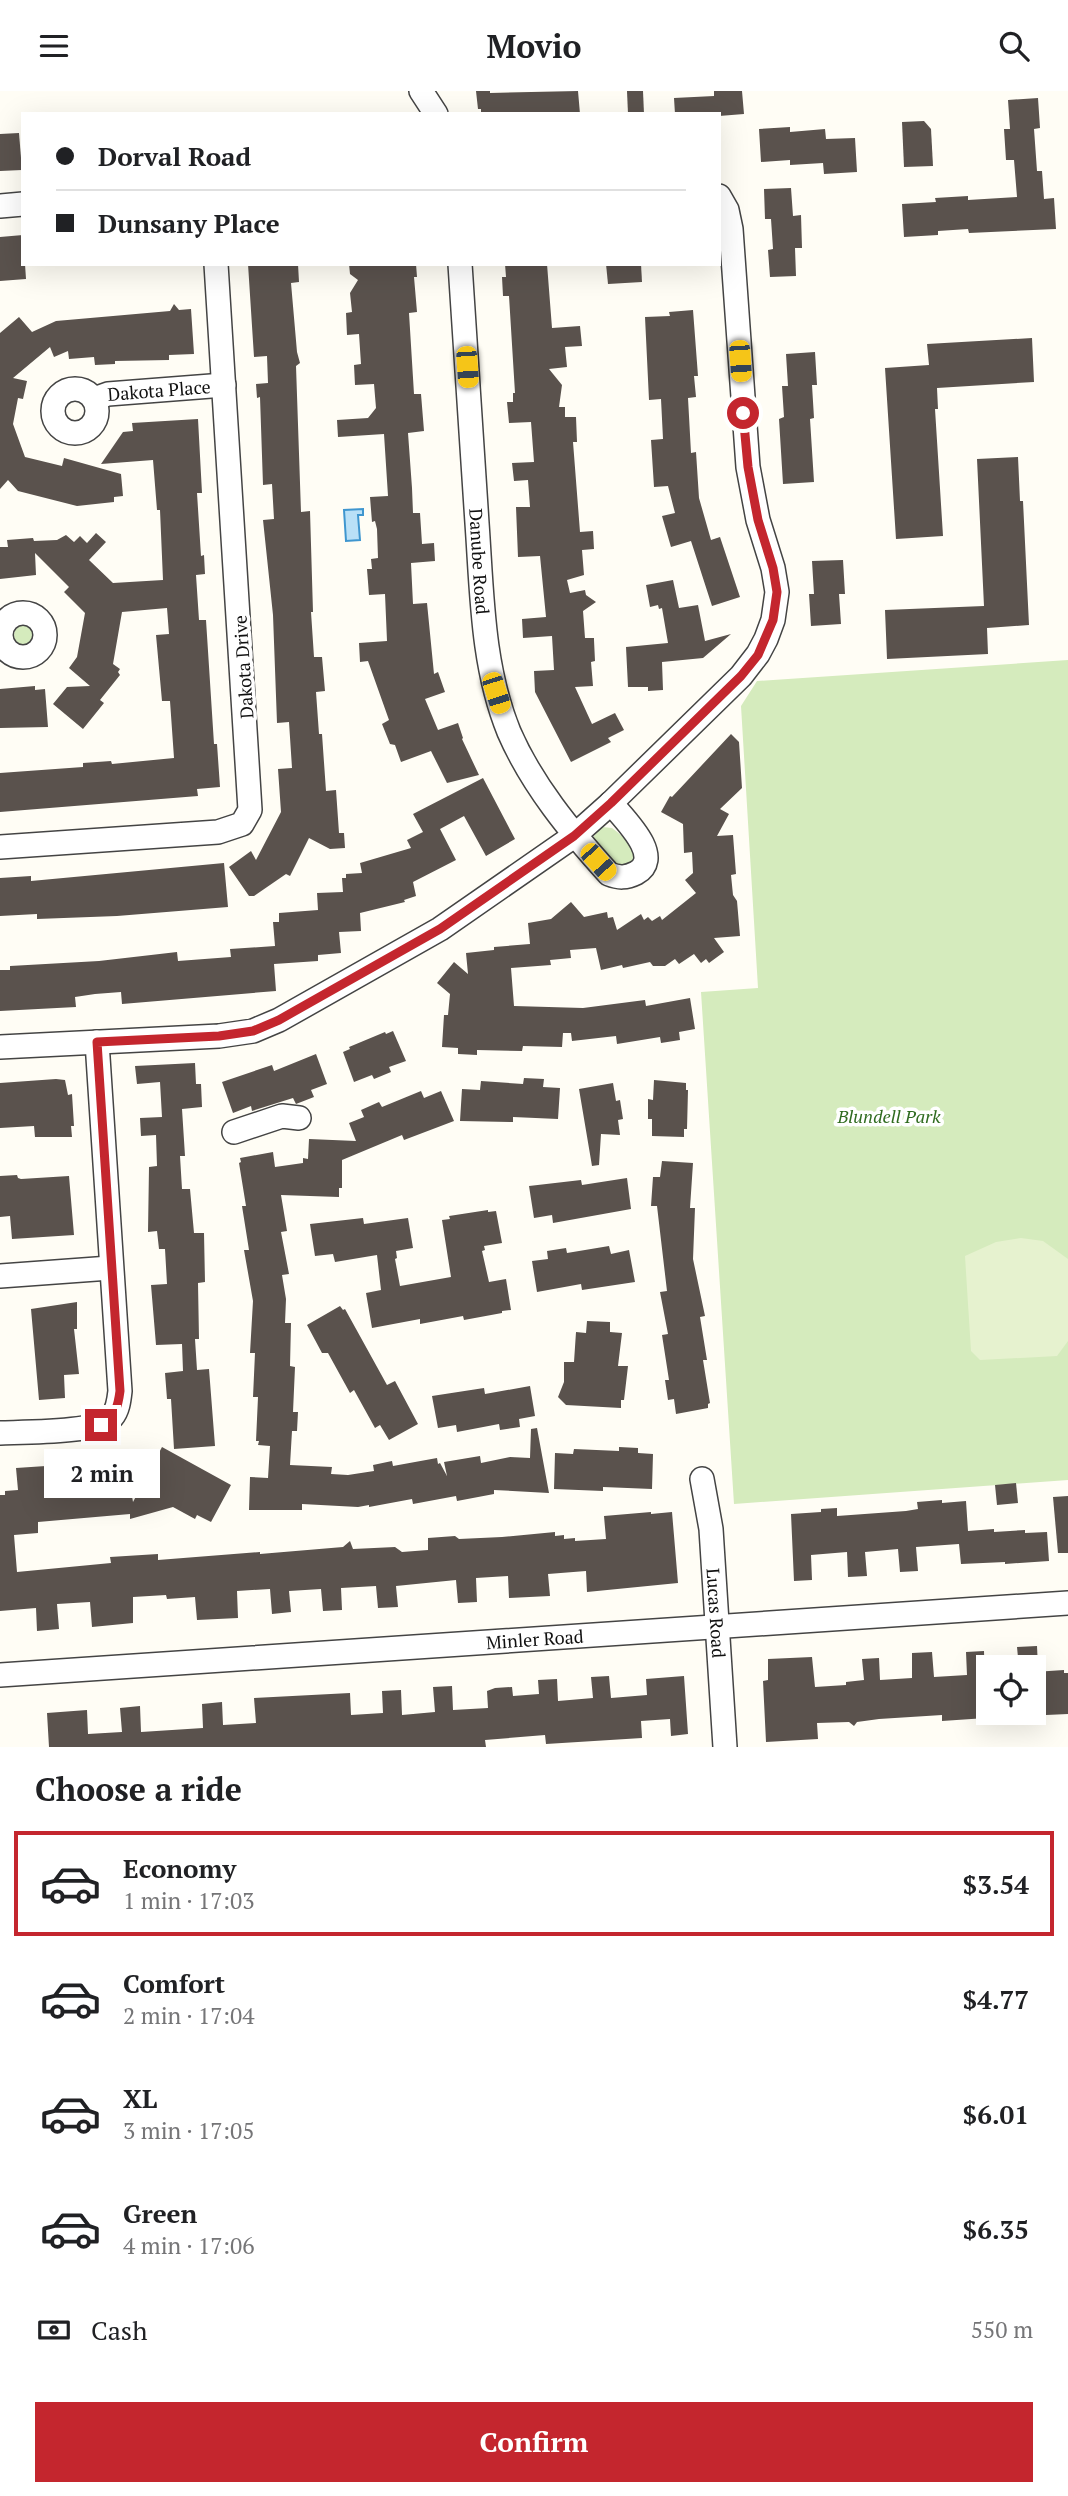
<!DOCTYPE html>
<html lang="en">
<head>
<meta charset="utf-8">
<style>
  body { margin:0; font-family:"PT Serif",serif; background:#f2f2f2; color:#202124; height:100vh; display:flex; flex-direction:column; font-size:26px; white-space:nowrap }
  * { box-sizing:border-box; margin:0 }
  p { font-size:23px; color:#757577 }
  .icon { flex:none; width:38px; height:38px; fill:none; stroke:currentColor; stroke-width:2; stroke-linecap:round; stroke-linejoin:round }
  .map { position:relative; height:1656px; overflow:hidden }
  .drawer { display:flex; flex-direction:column; background:#fff; flex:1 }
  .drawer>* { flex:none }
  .hud { position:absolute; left:21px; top:21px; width:700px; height:154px; border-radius:0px; box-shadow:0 7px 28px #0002; display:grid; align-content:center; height:154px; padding:0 35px; background:#fff }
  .tools { position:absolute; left:976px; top:1564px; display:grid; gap:14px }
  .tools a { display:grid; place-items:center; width:70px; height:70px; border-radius:0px; background:#fff; box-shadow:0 7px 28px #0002; font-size:35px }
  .end { position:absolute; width:32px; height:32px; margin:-16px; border:9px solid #c4262e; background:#fff; box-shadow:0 0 0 4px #fff }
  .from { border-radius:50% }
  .bubble { position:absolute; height:49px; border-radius:0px; background:#fff; box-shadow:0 7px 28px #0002; font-size:23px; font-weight:700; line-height:49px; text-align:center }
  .car { position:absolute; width:21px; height:42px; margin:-21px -10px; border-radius:9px; box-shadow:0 0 5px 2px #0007; background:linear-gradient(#f5c518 24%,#345 0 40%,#f5c518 0 76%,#345 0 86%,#f5c518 0) }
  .hud b { display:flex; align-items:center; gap:24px; height:66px; font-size:26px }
  .hud b+b { border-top:2px solid #e0e0e0 }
  .hud i { width:18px; height:18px; background:#202124 }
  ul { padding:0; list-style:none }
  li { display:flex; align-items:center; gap:21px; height:105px; margin:0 14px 10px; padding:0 21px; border:4px solid transparent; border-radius:0px }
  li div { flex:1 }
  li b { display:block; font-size:26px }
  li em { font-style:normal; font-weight:700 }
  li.on { border-color:#c4262e }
  li>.icon { width:63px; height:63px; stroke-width:1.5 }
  h2 { padding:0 35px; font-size:32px; line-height:84px }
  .pay { display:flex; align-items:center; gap:18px; height:77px; padding:0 35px; font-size:26px }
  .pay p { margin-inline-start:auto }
  .cta { display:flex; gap:14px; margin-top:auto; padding:14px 35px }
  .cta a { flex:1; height:80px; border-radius:0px; background:#c4262e; color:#fff; font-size:28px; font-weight:700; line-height:80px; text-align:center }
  header { display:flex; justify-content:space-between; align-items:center; height:91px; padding:0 35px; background:#fff; font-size:32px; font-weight:700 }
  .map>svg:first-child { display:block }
  .green { fill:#d5ebbd }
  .pitch { fill:#e6f2cf }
  .water { fill:#b9e0f7; stroke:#3f96cf; stroke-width:2 }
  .building { fill:#5a524d }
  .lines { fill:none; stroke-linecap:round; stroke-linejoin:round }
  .minor-casing { stroke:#444; stroke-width:26 }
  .minor { stroke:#fff; stroke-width:23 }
  .route { stroke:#c4262e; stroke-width:9 }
  .labels { text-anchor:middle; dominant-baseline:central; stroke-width:7; stroke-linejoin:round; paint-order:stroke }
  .street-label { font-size:18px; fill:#111; stroke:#fff }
  .park-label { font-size:18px; font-style:italic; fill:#2f6b1f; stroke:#fff }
</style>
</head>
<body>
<header><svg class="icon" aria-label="menu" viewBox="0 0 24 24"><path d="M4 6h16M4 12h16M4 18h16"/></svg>Movio<svg class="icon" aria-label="search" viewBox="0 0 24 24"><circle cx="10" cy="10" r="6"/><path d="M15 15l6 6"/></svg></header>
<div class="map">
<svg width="1068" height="1656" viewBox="0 0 1068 1656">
  <rect width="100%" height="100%" fill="#fffdf5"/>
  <!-- green -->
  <g class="green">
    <circle cx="24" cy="544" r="10"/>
    <polygon points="1068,569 1068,1389 734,1413 701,901 758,897 741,615 757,590"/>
    <path d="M602 736 612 737C624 746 640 759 630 775L617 778 594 750V745Z"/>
  </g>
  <!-- pitch -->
  <polygon class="pitch" points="1021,1147 1043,1150 1068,1168 1068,1250 1057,1265 980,1269 971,1260 965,1165 996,1151"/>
  <!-- water -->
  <polygon class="water" points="363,418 363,424 358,424 360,449 346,450 344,419"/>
  <!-- building -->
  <g class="building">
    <polygon points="476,0 490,0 490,2 578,0 580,23 481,23 481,18 478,18"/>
    <polygon points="627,0 643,0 644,23 628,23"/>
    <polygon points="714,0 742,0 744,23 719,25 719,23 675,23 674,7 714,5"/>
    <polygon points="1038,7 1040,37 1034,38 1037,80 1042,80 1044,108 1054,107 1056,138 969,142 968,138 938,140 938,144 904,146 902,113 936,111 935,107 968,105 968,109 1017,106 1014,69 1006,69 1004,38 1010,38 1008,9"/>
    <polygon points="924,30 931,38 933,75 904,76 902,31"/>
    <polygon points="790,36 790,41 825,38 826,48 855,47 857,81 824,83 823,72 790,74 790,69 761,71 759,38"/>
    <polygon points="19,42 22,79 0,80 0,43"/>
    <polygon points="791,97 793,125 801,124 802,157 795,157 796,185 770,186 768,159 773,158 771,128 765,128 764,98"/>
    <polygon points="23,144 23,173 25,173 26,188 0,190 0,146"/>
    <polygon points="248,173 298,173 299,191 291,192 297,261 300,272 296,275 301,421 310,420 313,521 311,521 314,566 322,566 325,600 316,601 319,643 322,643 326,700 336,699 339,742 344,742 345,757 330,758 309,747 290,785 286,783 254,805 249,805 229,776 251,760 256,769 281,721 278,678 292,677 289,631 277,632 273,524 263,429 274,428 272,393 263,394 260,306 257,307 256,293 268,292 267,265 254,266"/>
    <polygon points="349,173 416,173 417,186 414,186 417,221 409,222 414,303 421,303 424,340 408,342 412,397 413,422 420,422 422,453 434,452 435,470 411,472 413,513 427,512 434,583 438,581 445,601 425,608 438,639 458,632 463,647 462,648 479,684 447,692 431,660 401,671 395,654 390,653 382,633 389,629 368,570 360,571 359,552 387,550 385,503 369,504 367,478 372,478 371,468 378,467 377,438 375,430 372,431 370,406 388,405 384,343 338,346 337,329 368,327 376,317 374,293 355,294 354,274 361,273 359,243 347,244 346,222 352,221 350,202 358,189 350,183"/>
    <polygon points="505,173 547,173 552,237 580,235 582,255 565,256 567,276 549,278 562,294 559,316 565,316 565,326 576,326 577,351 573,351 580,441 593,440 594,458 582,459 584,484 567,489 570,502 585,499 586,504 596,511 583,520 585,547 594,547 594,549 595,570 591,571 593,595 575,596 592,633 615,622 624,639 608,647 611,651 571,671 535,601 534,580 554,579 552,545 523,547 522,528 546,526 540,465 518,466 516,416 530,416 528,389 514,390 512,372 534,371 531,331 509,332 507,311 513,311 513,302 515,302 509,205 503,205 502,186 506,186"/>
    <polygon points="606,173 641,173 642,191 608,193"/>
    <polygon points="174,213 179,219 191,218 194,263 169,264 169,269 115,270 115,273 95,274 94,266 69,268 68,260 54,266 50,256 13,287 27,290 23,308 18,307 13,333 25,366 62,375 64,367 121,383 123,405 114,406 114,411 77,415 18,400 8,389 0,398 0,242 19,226 32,241 56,230 170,220"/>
    <polygon points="693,219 698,285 694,285 696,306 688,307 691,362 696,361 699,407 711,449 720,446 740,506 712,515 691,450 671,456 662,425 675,422 668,395 654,396 651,349 663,348 661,308 649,309 645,226 670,225 669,221"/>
    <polygon points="1032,247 1034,291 937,297 938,318 935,318 943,445 896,448 885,277 929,274 927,253"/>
    <polygon points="815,261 817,294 812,294 814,327 810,328 814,391 783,393 779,328 784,326 782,295 788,295 786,263"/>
    <polygon points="198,328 202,402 197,402 201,465 204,464 205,483 196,484 199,529 206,529 214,653 217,653 220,696 197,698 198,705 0,721 0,682 83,676 83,672 111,670 112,673 174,667 170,610 162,610 156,544 169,543 167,517 122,521 113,573 120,578 118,581 120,584 100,609 104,612 83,638 53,613 67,596 90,595 69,577 77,566 85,522 64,501 69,496 35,462 36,484 0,488 0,456 8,456 7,449 33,447 34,450 57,449 66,444 74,451 80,445 87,452 96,442 106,451 89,469 113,492 163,489 160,419 157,419 153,369 101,373 123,341 133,340 132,332"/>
    <polygon points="1018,366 1020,410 1023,410 1029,534 987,537 988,563 887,568 885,519 984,515 977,368"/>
    <polygon points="843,469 845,503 839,503 841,533 811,535 809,503 814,503 812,470"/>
    <polygon points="673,489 679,517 698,514 705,550 731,543 703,567 662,571 663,599 648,600 648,596 628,596 626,556 668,552 662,517 659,518 658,514 650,516 646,494"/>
    <polygon points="35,595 35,599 45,598 48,636 0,637 0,598"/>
    <polygon points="731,643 739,651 742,697 720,718 729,723 717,745 733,744 736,783 731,784 733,804 737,810 740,845 714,847 724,861 709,872 706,868 701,872 694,863 679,873 675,868 665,875 653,875 650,871 623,877 622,874 601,879 596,857 570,859 571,867 550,869 551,874 511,877 514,915 583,917 645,909 646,915 690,907 695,938 679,941 680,949 661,952 660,946 617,953 616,945 572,950 571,942 563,942 562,956 523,955 522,960 477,959 477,964 458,963 458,957 442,956 444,924 448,924 450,903 437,892 454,871 468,883 466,862 494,859 494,856 530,853 528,832 551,828 571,811 584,826 607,821 608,827 613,826 617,839 641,823 644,829 648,826 652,830 660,825 662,829 696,802 685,789 693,782 692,761 684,762 683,733 661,721 670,705 672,706"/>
    <polygon points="483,687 515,748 486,765 464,725 440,738 456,769 413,791 416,805 404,809 405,811 360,822 361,840 339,841 341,862 318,864 318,870 274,873 276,900 122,913 121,901 95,903 75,906 76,916 0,920 0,879 10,879 10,875 99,870 177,861 178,870 231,866 230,858 275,855 273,831 279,831 279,822 318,819 317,802 343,801 342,787 346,787 346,783 362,782 360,772 411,757 407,749 423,741 413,723"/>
    <polygon points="224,772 228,816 117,825 37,828 37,823 0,825 0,787 31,785 31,790"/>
    <polygon points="393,940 406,970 389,976 391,981 374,988 372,984 354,991 343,961 350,958 349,956 385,941 386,943"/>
    <polygon points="316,963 327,993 311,999 314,1006 296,1013 293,1007 252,1020 251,1015 233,1022 222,991 272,974 274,980"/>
    <polygon points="195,972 196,993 201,993 202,1016 182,1018 185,1065 180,1065 182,1098 190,1098 194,1142 204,1142 205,1191 198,1192 199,1248 195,1248 197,1279 209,1278 215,1355 174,1358 171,1308 167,1308 165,1282 183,1280 182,1253 156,1254 151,1194 167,1193 165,1158 159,1158 157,1140 148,1141 149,1076 157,1075 156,1044 141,1045 140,1027 162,1026 160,991 137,993 135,975"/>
    <polygon points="524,987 544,988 543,996 560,997 558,1028 513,1026 513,1031 460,1030 462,998 480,999 481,990 523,993"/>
    <polygon points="56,988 65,989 68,1004 72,1003 74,1035 71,1035 72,1046 35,1046 34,1035 0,1037 0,992"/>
    <polygon points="654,989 686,992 686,999 688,999 687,1038 684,1038 684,1046 652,1045 652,1028 648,1028 648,1008 653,1009"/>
    <polygon points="613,992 616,1010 620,1009 623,1028 618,1029 620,1044 601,1043 599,1074 592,1075 579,998"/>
    <polygon points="421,1000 424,1007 441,1000 454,1030 404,1049 402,1044 342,1069 342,1097 339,1097 339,1106 281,1104 287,1140 281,1141 289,1183 282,1184 286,1208 285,1232 291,1232 290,1275 295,1276 293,1321 298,1321 297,1340 292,1340 290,1374 332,1376 331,1383 348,1384 374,1380 373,1374 392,1370 393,1375 437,1367 438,1373 440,1372 447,1385 444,1371 480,1365 481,1372 510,1366 530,1367 531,1338 537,1337 549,1402 494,1399 494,1403 457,1410 456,1405 413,1413 412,1408 369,1416 369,1414 358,1416 302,1413 302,1419 249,1419 250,1386 268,1387 270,1355 258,1354 259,1350 256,1350 258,1306 253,1306 255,1262 250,1262 253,1210 244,1159 249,1159 242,1115 246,1115 239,1072 241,1071 240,1067 273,1061 275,1076 303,1072 303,1067 308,1068 309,1048 356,1050 349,1032 364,1026 361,1019 379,1011 382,1016"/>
    <polygon points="662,1070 693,1072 690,1117 695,1117 693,1168 705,1225 700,1226 707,1269 703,1269 710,1312 708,1313 708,1317 676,1323 674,1308 668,1309 665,1289 669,1289 662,1244 668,1243 660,1201 667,1200 657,1115 651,1115 653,1086 660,1086"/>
    <polygon points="17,1084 18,1087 21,1088 69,1085 74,1144 12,1148 10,1125 0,1126 0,1085"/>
    <polygon points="627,1087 631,1118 553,1132 552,1124 534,1127 529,1095 581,1089 582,1094"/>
    <polygon points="488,1119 488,1121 496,1120 502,1152 484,1155 485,1159 482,1160 489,1191 506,1188 511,1219 502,1220 502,1222 464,1229 463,1225 420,1233 420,1228 372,1237 366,1202 381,1199 377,1164 335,1171 333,1163 315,1165 310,1133 363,1127 364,1133 408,1127 413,1157 396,1160 397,1167 395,1168 400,1195 451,1186 442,1129 450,1128 449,1125"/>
    <polygon points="609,1155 611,1163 629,1159 635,1191 582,1199 581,1193 537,1201 532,1170 548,1168 547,1160 566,1157 567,1162"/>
    <polygon points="77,1211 77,1238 74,1238 79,1283 64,1284 65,1307 39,1309 31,1218"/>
    <polygon points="340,1215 343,1219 345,1218 387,1294 395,1290 418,1333 389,1349 380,1334 375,1337 354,1299 350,1302 328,1262 322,1262 307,1234"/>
    <polygon points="587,1230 610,1231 610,1241 622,1242 618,1275 628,1275 624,1309 621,1309 621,1317 566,1314 558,1306 564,1291 564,1271 574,1271 576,1241 586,1242"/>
    <polygon points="530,1295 535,1325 519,1328 520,1336 500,1339 499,1333 457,1341 456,1334 438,1337 432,1305 484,1297 485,1303"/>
    <polygon points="162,1356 231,1394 211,1431 197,1424 195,1428 173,1416 130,1428 130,1423 38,1431 38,1442 14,1444 17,1481 111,1472 110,1466 158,1463 158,1469 260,1461 260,1463 343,1456 350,1450 353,1458 395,1456 402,1461 428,1459 428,1447 455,1445 459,1448 502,1446 555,1441 555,1445 564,1444 564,1448 575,1447 575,1450 606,1448 604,1425 651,1421 651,1423 672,1421 678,1492 587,1501 586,1480 548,1483 550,1505 509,1507 508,1485 476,1487 477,1511 458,1512 456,1489 396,1495 398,1516 378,1517 376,1495 341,1497 342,1519 323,1520 321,1498 289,1500 291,1521 272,1523 270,1498 237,1500 238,1527 197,1529 195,1506 167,1508 166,1504 133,1506 133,1532 92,1536 90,1511 57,1513 59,1538 37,1540 36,1517 0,1520 0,1404 5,1404 5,1400 18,1399 16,1377 61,1374 61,1387 66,1386 66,1389 81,1388 81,1390 128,1382 133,1411"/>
    <polygon points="619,1356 638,1357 638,1362 653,1363 652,1398 603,1396 603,1400 554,1398 555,1362 573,1363 574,1358 619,1360"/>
    <polygon points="1016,1392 1018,1412 997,1414 995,1394"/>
    <polygon points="1068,1405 1068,1462 1058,1462 1053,1406"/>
    <polygon points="942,1409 942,1412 966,1410 968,1440 994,1438 994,1441 1025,1439 1025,1442 1047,1441 1049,1470 1005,1473 1005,1471 961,1473 959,1453 916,1456 918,1480 900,1481 898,1458 865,1461 867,1485 848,1486 847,1461 811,1464 812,1489 794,1490 791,1423 821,1421 821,1418 837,1417 837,1425 906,1420 918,1418 917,1411"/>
    <polygon points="1037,1555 1038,1577 1019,1577 1017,1556"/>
    <polygon points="984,1560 986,1627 942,1630 942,1624 879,1628 857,1631 854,1635 849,1631 817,1632 818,1648 766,1651 763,1590 768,1589 768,1568 812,1566 815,1596 846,1594 846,1591 864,1589 862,1568 879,1567 880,1589 912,1587 912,1562 932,1561 934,1586 967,1584 966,1561"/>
    <polygon points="1064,1579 1064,1582 1068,1582 1068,1623 1046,1624 1045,1619 1034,1620 1034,1581"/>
    <polygon points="609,1585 611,1607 647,1604 646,1588 684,1585 688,1643 671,1645 670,1628 641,1630 642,1647 546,1653 545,1644 485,1649 486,1656 49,1656 47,1622 87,1619 88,1643 122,1641 120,1617 140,1615 141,1641 203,1637 202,1613 222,1611 223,1634 256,1632 254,1607 350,1602 351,1624 383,1622 382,1600 401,1599 402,1624 435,1621 433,1596 452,1595 453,1619 488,1617 487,1600 495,1597 512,1596 513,1605 539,1603 538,1589 557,1588 558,1610 593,1607 591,1586"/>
  </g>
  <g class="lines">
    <defs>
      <g id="minor">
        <polyline points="421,0 436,23"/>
        <polyline points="0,115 23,113"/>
        <path id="s1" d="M460 173C466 260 472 346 477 432 482 502 482 575 509 641 532 694 570 740 609 783 619 787 626 787 636 782 665 766 623 727 611 712"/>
        <circle cx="75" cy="320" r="22"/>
        <path id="s2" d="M94 308 108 303 224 294"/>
        <circle cx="23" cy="544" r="22"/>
        <polyline points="0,756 218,741 242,733 250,719 216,173"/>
        <polyline points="0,956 219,945 253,940 279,929 440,838 574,745 611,712 741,585 758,563 766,548 773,529 777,501 773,477 758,429 748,376 731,138 727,119 719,105"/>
        <polyline points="234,1041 282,1025 299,1027"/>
        <polyline points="0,1185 110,1177"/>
        <path d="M0 1342C23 1341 99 1342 112 1326 118 1319 119 1309 120 1300L97 951"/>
        <path id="s3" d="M702 1388 711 1438 725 1656"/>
        <path id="s4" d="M0 1584 1068 1512"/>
      </g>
    </defs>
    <!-- minor casing -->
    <use href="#minor" class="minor-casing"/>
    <!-- minor -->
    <use href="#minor" class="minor"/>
  </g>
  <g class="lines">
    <!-- route -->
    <path class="route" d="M101 1334C115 1326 118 1316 120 1300L97 951 219 945 253 940 279 929 440 838 574 745 611 712 741 585 758 564 773 529 777 501 773 477 758 429 748 376 743 322"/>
  </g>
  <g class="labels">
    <!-- street labels -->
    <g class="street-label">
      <text stroke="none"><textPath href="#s2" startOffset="66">Dakota Place</textPath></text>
      <text stroke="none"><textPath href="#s1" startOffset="298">Danube Road</textPath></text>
      <text transform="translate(243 576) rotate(-94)">Dakota Drive</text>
      <text stroke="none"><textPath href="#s3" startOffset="135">Lucas Road</textPath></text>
      <text stroke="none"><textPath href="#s4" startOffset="536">Minler Road</textPath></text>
    </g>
    <!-- park labels -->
    <g class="park-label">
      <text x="889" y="1025">Blundell Park</text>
    </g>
  </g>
</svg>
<div class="tools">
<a><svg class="icon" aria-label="locate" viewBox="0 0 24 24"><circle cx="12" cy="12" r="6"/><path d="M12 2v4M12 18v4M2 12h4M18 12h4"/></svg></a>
</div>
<i class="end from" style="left:743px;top:322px"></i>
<i class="end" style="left:101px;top:1334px"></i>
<div class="bubble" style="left:44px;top:1358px;width:116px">2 min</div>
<i class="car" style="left:740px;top:270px;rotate:176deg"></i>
<i class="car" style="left:467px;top:276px;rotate:176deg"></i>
<i class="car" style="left:496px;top:602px;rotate:162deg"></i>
<i class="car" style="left:598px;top:771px;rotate:138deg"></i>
<div class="hud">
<b><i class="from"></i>Dorval Road</b>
<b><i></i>Dunsany Place</b>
</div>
</div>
<section class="drawer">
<h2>Choose a ride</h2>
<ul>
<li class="on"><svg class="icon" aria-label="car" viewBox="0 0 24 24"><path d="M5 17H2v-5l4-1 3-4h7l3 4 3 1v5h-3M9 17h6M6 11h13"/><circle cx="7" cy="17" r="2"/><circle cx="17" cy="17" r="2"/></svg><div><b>Economy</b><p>1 min · 17:03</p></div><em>$3.54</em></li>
<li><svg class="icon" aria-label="car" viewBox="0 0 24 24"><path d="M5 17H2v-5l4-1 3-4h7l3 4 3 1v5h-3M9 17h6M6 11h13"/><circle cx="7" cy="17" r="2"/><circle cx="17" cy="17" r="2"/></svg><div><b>Comfort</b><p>2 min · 17:04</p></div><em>$4.77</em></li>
<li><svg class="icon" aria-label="car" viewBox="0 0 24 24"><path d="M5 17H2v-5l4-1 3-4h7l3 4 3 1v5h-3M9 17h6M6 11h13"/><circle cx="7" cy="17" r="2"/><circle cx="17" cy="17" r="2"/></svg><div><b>XL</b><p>3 min · 17:05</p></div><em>$6.01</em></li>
<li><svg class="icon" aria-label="car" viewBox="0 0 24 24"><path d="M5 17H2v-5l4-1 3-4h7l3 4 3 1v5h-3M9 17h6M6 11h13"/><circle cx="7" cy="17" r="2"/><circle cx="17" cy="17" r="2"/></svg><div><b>Green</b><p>4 min · 17:06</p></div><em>$6.35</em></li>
</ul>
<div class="pay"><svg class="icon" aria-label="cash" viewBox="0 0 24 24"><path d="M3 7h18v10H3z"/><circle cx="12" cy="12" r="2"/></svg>Cash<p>550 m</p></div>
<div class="cta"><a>Confirm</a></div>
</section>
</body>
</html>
